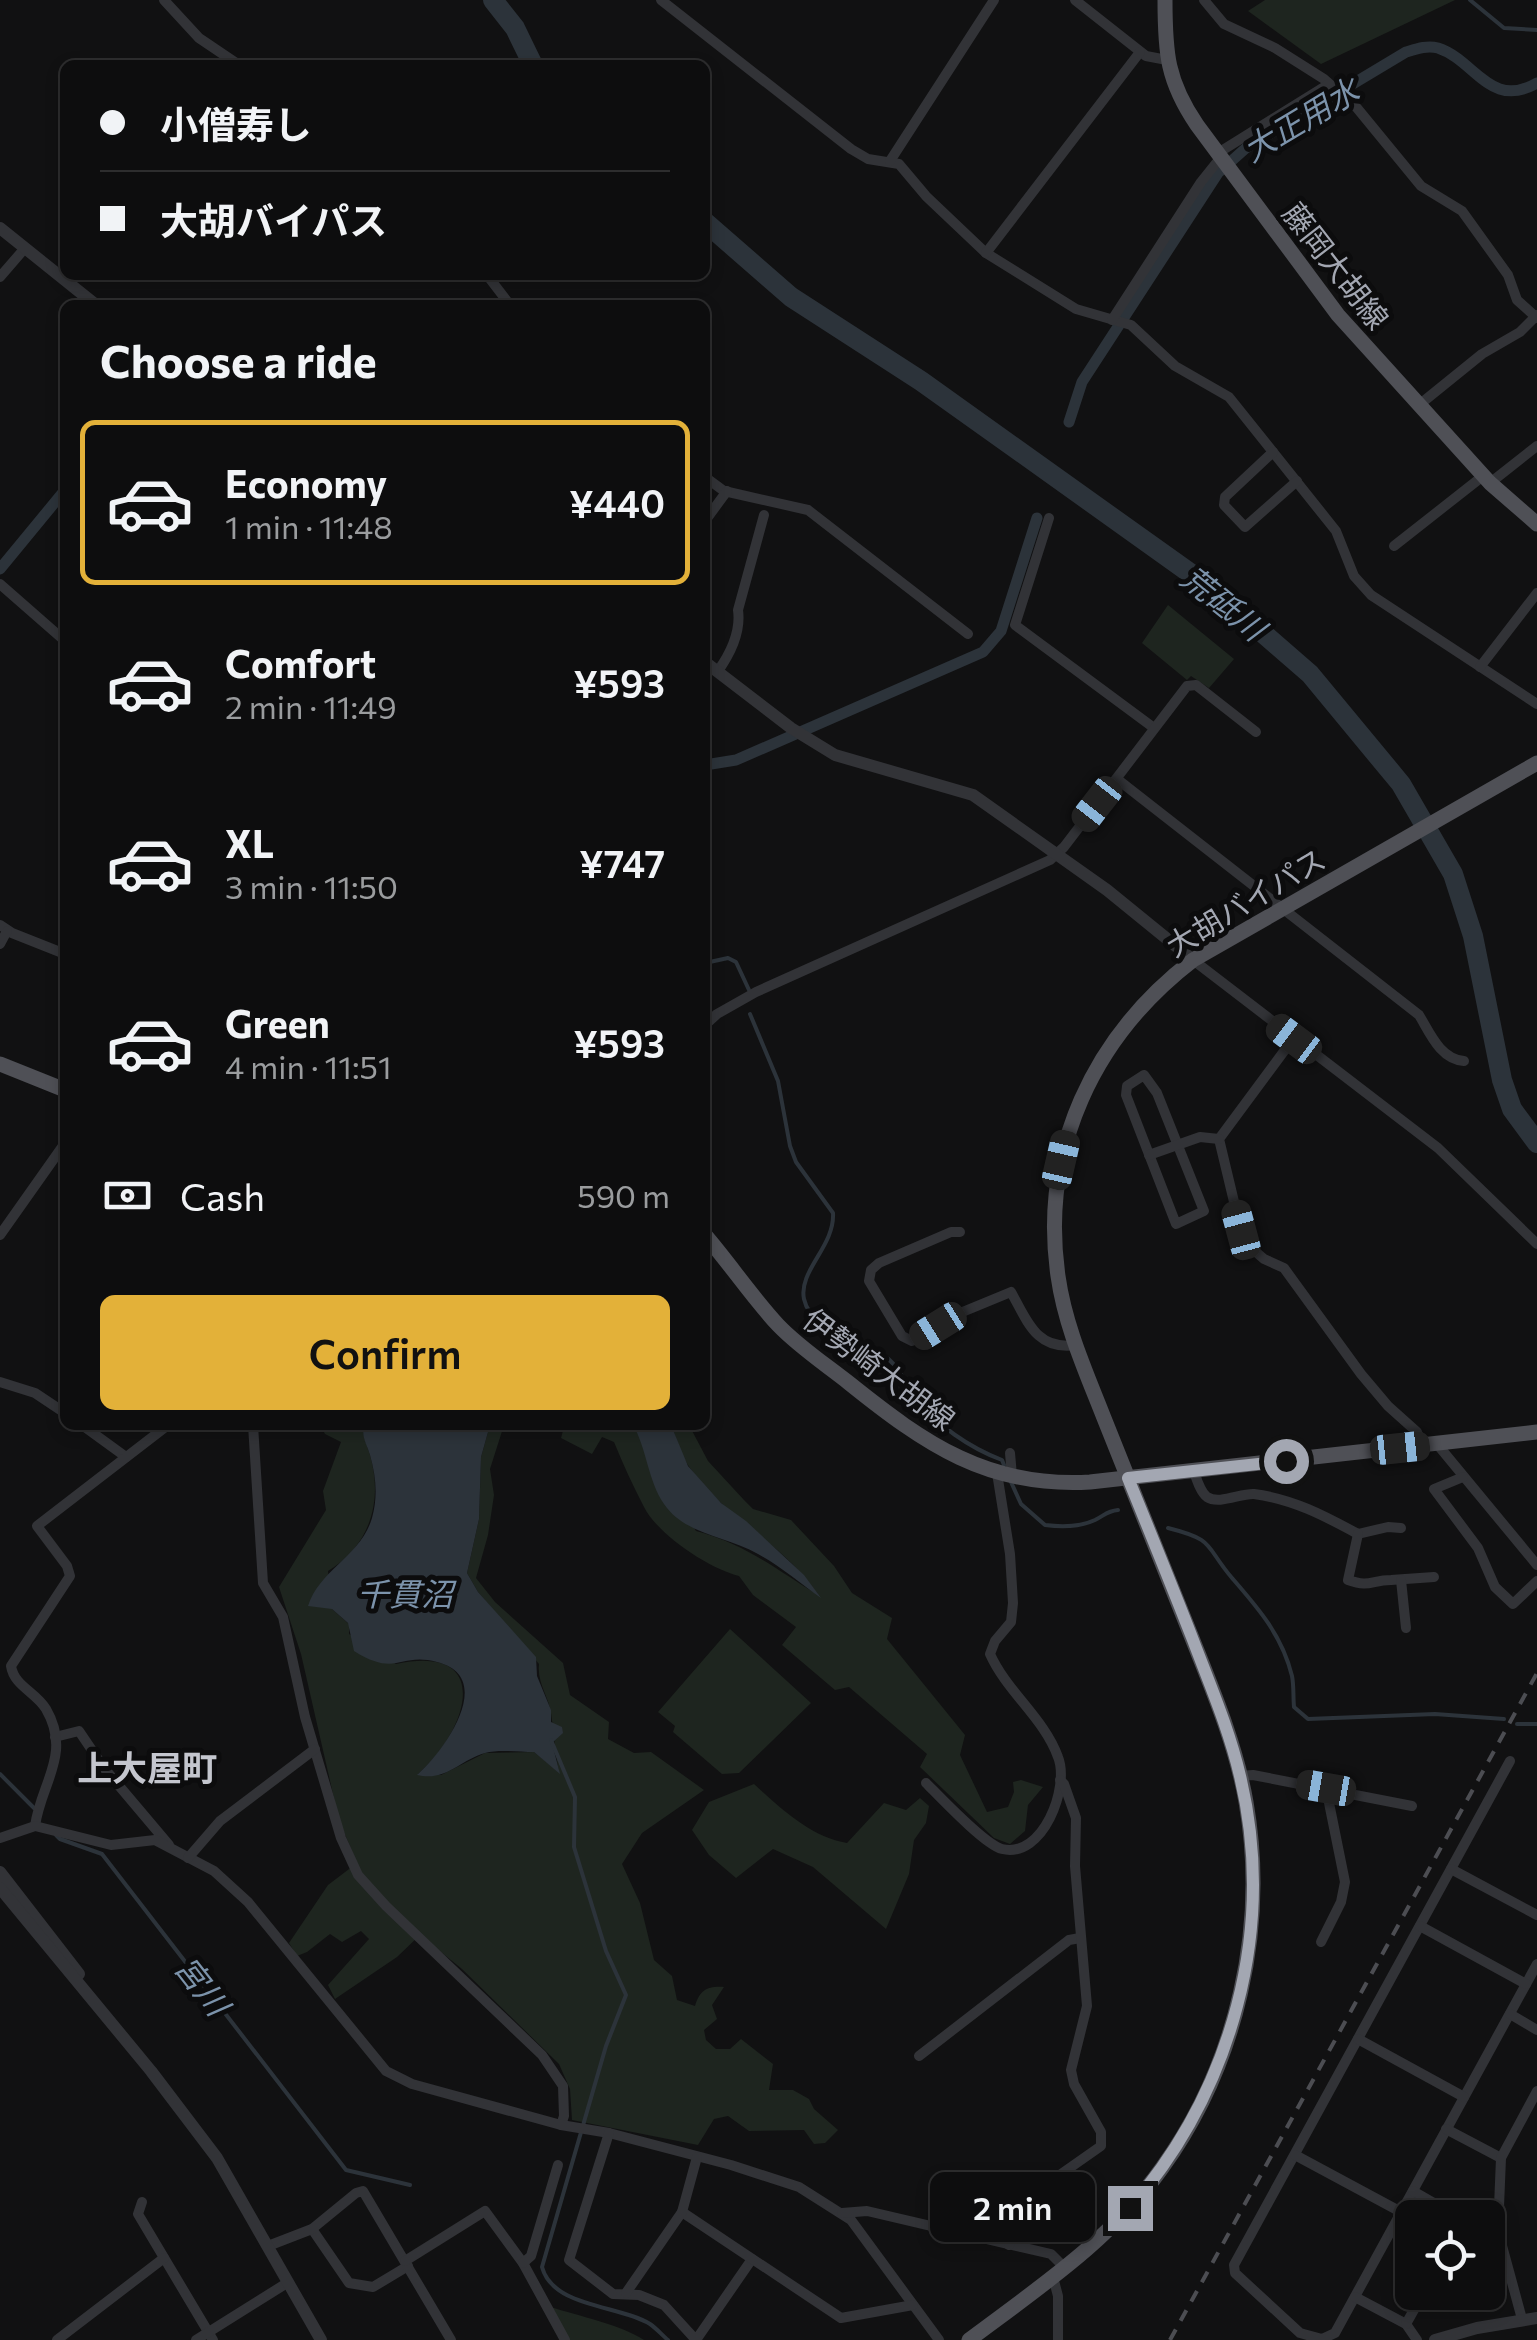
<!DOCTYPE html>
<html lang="en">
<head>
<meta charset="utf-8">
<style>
  body { margin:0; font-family:Commissioner,"Noto Sans JP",sans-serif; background:#1b1b1c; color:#f1f3f6; height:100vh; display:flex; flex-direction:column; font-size:38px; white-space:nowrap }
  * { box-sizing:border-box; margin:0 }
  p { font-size:32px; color:#9a9c9e }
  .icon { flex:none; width:55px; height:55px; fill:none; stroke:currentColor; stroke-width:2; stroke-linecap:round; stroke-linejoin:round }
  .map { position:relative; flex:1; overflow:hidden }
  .details { position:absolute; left:60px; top:300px; width:650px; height:1130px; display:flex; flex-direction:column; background:#0d0d0e; border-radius:15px; box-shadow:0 5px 15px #0003,0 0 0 2px #2d2d2e }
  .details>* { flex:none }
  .banner { position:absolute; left:60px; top:60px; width:650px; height:220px; border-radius:15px; box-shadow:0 5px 15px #0003,0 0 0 2px #2d2d2e; display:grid; align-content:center; height:220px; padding:0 40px; background:#0d0d0e }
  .fabs { position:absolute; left:1395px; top:2200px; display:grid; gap:20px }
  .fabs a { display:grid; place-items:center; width:110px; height:110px; border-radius:15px; background:#0d0d0e; box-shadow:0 5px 15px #0003,0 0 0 2px #2d2d2e; font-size:50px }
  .end { position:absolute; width:45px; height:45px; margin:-22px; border:12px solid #a3a7b2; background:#111; box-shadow:0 0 0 5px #111 }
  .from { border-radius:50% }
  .bubble { position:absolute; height:70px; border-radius:15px; background:#0d0d0e; box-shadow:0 5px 15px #0003,0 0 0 2px #2d2d2e; font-size:32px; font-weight:600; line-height:70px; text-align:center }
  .car { position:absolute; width:30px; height:60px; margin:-30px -15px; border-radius:12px; box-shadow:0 0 8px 2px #0007; background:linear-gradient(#222 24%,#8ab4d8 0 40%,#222 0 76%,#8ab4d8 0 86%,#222 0) }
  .banner b { display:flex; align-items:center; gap:35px; height:95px; font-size:38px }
  .banner b+b { border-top:2px solid #2d2d2e }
  .banner i { width:25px; height:25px; background:#f1f3f6 }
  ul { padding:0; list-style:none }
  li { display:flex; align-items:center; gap:30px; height:165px; margin:0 20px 15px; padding:0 20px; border:5px solid transparent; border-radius:15px }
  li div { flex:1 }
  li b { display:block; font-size:38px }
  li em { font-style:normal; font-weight:600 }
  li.active { border-color:#e3b139 }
  li>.icon { width:90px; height:90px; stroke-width:1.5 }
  h2 { padding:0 40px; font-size:45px; line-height:120px }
  .pay { display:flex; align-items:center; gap:25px; height:110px; padding:0 40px; font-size:38px }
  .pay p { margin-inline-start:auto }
  .primary-button { display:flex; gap:20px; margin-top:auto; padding:20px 40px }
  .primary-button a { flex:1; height:115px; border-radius:15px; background:#e3b139; color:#111; font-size:40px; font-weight:600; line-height:115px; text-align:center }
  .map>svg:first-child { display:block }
  .green { fill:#1e251f }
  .water { fill:#2c333a }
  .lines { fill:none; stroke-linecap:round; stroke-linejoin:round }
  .stream { stroke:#2c333a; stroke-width:4 }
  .canal { stroke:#2c333a; stroke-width:11 }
  .river { stroke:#2c333a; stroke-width:20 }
  .minor { stroke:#323337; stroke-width:10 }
  .tertiary { stroke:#323337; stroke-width:12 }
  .primary { stroke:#4f5056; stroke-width:15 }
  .rail { stroke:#4c4d52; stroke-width:4; stroke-dasharray:12 10; stroke-linecap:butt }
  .route { stroke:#a3a7b2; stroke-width:12 }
  .labels { text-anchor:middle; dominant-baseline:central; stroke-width:10; stroke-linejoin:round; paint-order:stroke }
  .street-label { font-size:30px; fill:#a3a7b2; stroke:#0c0c0d }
  .water-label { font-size:32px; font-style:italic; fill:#7c93ab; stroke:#0c0c0d }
  .quarter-label { font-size:35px; font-weight:bold; fill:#c4c6ce; stroke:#0c0c0d }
</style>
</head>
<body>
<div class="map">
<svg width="1537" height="2340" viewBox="0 0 1537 2340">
  <rect width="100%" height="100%" fill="#111112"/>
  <!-- green -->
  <g class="green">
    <polygon points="1265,0 1455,0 1321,64 1248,11"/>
    <polygon points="1168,605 1234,659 1209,688 1191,676 1187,680 1142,643"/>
    <path d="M320 1425H364C362 1437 367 1444 370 1455 383 1500 371 1545 328 1571L332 1609 349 1624V1634L396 1664C495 1643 468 1731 418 1774L441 1775 485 1753 534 1752 559 1772C555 1752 554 1733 551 1713 548 1695 537 1683 539 1664L478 1592 467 1573 479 1519 481 1457 490 1425H504L490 1469 494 1495 488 1535 476 1578 495 1602 563 1663 570 1695 609 1722 608 1739 634 1753 651 1752 704 1790 642 1833 622 1864 640 1903 654 1960 672 1976 677 2000 695 2006C700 1990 707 1986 724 1987L712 2005 717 2019 704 2030 706 2040 716 2049H730L741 2039 773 2064 769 2090H793L809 2099 814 2109 838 2130 825 2143 814 2144 804 2130 749 2131 728 2116 714 2119 698 2145 572 2120 570 2089 559 2064 462 1969 420 1935 397 1957 335 1999 328 1985 369 1939 361 1931 342 1942 330 1934 307 1952 297 1956 289 1943 328 1885 357 1863 339 1820 301 1654 279 1587 326 1510 323 1491 341 1442 325 1434Z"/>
    <path d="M559 1425H633L696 1531C746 1544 775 1569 818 1595 785 1544 724 1518 690 1468 681 1456 677 1439 671 1425H689L708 1461 744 1500 753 1509 791 1520 834 1566 852 1593 892 1618 887 1639 965 1735 960 1755 987 1812 1008 1807 1014 1792 1013 1782 1021 1780 1043 1787 1028 1805 1025 1831 1010 1844 994 1838 920 1767 927 1754 849 1687 835 1690 782 1645 796 1627 753 1595 739 1576C710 1569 658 1535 644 1507 633 1486 623 1464 614 1442L602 1437 592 1454 561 1438 564 1427Z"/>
    <polygon points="730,1629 811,1703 739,1773 722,1774 673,1732 675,1726 658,1712"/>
    <path d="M754 1784C780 1808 812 1838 847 1843L884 1803 906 1810 920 1798 929 1806 926 1823 914 1840 909 1874 886 1929 813 1867 773 1849 736 1878 709 1855 692 1830 709 1802Z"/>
    <path d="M551 2307C578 2316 622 2325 644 2340H569Z"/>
  </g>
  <!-- water -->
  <g class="water">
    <path d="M364 1425H490L481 1457 479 1519 467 1573 478 1592 536 1657 537 1676 551 1710V1722L562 1727 563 1733 552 1743 560 1774 534 1752C519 1752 499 1749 485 1753 460 1760 446 1782 417 1775 443 1753 498 1677 437 1662 399 1652 397 1678 354 1651L348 1623 332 1609 308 1606C320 1569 361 1556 372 1518 378 1497 376 1476 370 1455 367 1444 361 1437 364 1425Z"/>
    <path d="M633 1425H671L688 1466 721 1503 746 1521 804 1575 821 1598C800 1583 780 1566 758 1554 727 1536 685 1535 664 1504 648 1481 647 1449 633 1425Z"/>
  </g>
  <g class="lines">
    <!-- stream -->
    <g class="stream">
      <polyline points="1470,0 1504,28 1537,30"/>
      <polyline points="705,963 728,958 736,962 749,990"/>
      <path d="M750 1014 778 1081 790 1146 796 1162 833 1213C835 1246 798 1271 804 1299 808 1319 836 1338 853 1346 862 1351 873 1348 882 1354 899 1365 904 1382 915 1397 936 1425 970 1448 1002 1460L1004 1465"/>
      <path d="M1011 1482 1021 1504 1045 1525C1061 1527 1080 1527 1095 1520 1105 1515 1107 1511 1118 1510"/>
      <path d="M1168 1528C1216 1540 1204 1545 1232 1578 1258 1608 1282 1635 1292 1676 1294 1686 1293 1696 1294 1707L1308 1719 1435 1714 1504 1719"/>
      <polyline points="1517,1724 1537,1724"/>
      <path d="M551 1740 575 1797 574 1847 606 1951 626 1995 606 2046 542 2267C553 2308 620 2305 650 2324 656 2328 662 2335 668 2340"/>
      <polyline points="0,1774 34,1808"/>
      <polyline points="56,1835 60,1839 102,1854 346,2170 410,2185"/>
    </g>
    <!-- canal -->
    <g class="canal">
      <path d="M1069 422 1082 382 1218 173 1246 148 1406 52C1416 49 1427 45 1438 48 1475 60 1490 110 1537 83"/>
      <polyline points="0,569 65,490"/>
      <polyline points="705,765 736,760 983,652 1001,631 1037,518"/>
    </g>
    <!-- river -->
    <g class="river">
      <polyline points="493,0 515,28 533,65"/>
      <polyline points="705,222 791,297 921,381 1211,588 1310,674 1401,784 1453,874 1473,936 1502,1080 1512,1109 1537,1143"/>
    </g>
    <!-- minor -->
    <g class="minor">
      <polyline points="164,0 199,38 239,65"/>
      <polyline points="661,0 851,149 868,159 899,164 926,196 986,253 1076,309 1131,325 1175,366 1229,397 1336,531 1354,576 1371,595 1537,704"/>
      <polyline points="1075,0 1146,56 1167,60"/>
      <polyline points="1204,0 1224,24 1275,48 1324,79 1357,108 1421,186 1462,211 1508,275 1517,300 1537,318"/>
      <polyline points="1218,153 1329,84"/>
      <polyline points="890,161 994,0"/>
      <polyline points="986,253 1140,52"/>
      <polyline points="487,275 510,305"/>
      <polyline points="0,277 25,248"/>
      <polyline points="1112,320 1201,182 1221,157"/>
      <polyline points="1419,405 1482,354 1520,332 1537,315"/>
      <polyline points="1273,452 1225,497 1224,505 1245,527 1297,481"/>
      <polyline points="705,477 724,491 808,510 968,634"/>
      <polyline points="1490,483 1537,446"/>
      <polyline points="1049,518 1015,625 1154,728"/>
      <polyline points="705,521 727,491"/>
      <polyline points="1394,546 1483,476"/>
      <polyline points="0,584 65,641"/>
      <polyline points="1480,667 1537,593"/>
      <path d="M718 671C730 654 741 631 738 610L764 515"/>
      <path d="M1117 779 1419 1015C1430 1033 1440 1059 1464 1061"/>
      <polyline points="0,925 12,933 65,954"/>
      <polyline points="0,944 7,931"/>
      <polyline points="1193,960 1438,1148 1537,1244"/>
      <polyline points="705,1025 717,1014 756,992 1050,860 1064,847 1187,686 1196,685 1256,732"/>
      <polyline points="1293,1039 1219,1139 1241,1231 1249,1246 1264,1259 1284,1268 1361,1374 1388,1406 1417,1432 1422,1445"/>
      <polygon points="1144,1075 1157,1093 1204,1211 1176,1224 1126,1095 1127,1086"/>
      <polyline points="1149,1155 1200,1137 1219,1139"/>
      <path d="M960 1232H951L879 1263 871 1270 869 1281 902 1336 912 1341 960 1313 1011 1292C1027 1320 1036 1351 1076 1345"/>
      <polyline points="0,1235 65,1143"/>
      <polyline points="0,1382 35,1393 65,1413"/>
      <polyline points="82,1425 126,1457"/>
      <polyline points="253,1425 263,1583 283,1617 305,1717 341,1838 358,1875 386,1906 542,2055 563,2086 564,2116 561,2125"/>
      <polyline points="1437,1444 1537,1565"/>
      <polyline points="1010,1453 1012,1476"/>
      <path d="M1193 1469C1196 1477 1200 1492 1207 1497 1219 1505 1241 1493 1254 1494 1293 1499 1325 1516 1358 1534L1388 1527 1401 1528"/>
      <polyline points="1463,1477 1434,1489 1478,1548 1495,1587 1513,1604 1537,1581"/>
      <path d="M1358 1534 1348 1580C1370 1588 1371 1580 1391 1580 1406 1579 1420 1578 1434 1577"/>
      <polyline points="1401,1580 1406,1628"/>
      <polyline points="55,1737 79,1731 104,1768 169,1845"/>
      <polyline points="1510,1761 1234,2265 1235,2273 1300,2333 1322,2339 1335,2333 1537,1964"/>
      <polyline points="1240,1776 1253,1775 1412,1806"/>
      <path d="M926 1783C940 1797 985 1845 1002 1849 1043 1859 1070 1787 1058 1757 1044 1718 1007 1692 990 1654L995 1641 1011 1622 1013 1603 1010 1554 997 1473"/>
      <path d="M35 1826C41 1783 72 1754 46 1709 36 1692 14 1686 11 1666L70 1576 67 1566 37 1526 168 1425"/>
      <polyline points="0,1838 35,1826 111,1845 155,1840 214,1871 248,1902 386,2071 412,2084 561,2125 609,2133 731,2165 799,2187 851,2220 939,2340"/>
      <polyline points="188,1858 220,1821 315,1749"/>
      <polyline points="1451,1869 1537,1915"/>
      <polyline points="1420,1926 1526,1984"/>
      <polyline points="1321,1942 1341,1902 1345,1882 1326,1788"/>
      <polyline points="1510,2014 1537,2030"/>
      <polyline points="1358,2039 1464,2097"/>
      <polyline points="919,2056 1069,1940 1080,1938"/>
      <polyline points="1446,2129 1501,2158"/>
      <polyline points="609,2133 569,2260 613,2294 639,2295 664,2305 696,2340 752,2259"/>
      <polyline points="1295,2155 1401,2212"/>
      <polyline points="1413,2191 1460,2218"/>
      <polyline points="142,2202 138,2214 213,2340"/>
      <polyline points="682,2212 841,2318 913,2305"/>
      <polyline points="842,2213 867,2211 1051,2254 1065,2268"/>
      <polyline points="312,2229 349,2283 373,2287 408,2266"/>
      <polyline points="1009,2245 1034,2193 1101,2146 1101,2132 1074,2084 1071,2070 1087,2006 1075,1866 1076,1818 1064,1784 1060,1780"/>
      <polyline points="268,2246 312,2229 356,2193 363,2191 451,2340"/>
      <polyline points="405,2261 485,2211 523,2263 565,2340"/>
      <polyline points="523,2263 531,2256 558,2165"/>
      <polyline points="1053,2277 1058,2296 1058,2340"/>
      <polyline points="626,2293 682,2212 697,2157"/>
      <polyline points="1355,2297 1406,2324 1417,2340"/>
      <polyline points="1522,2319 1498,2231 1501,2158 1537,2091"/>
      <polyline points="1406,2324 1424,2292"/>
      <polyline points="57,2340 164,2258"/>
      <polyline points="196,2340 287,2283"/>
    </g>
    <!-- tertiary -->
    <g class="tertiary">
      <polyline points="0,228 96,305"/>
      <polyline points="705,662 791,728 835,755 973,795 1107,890 1193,960"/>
      <polyline points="0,1872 79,1974"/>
      <polyline points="0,1888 151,2071 217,2158 321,2340"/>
      <polyline points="1435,2340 1477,2328 1537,2318"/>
    </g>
    <!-- primary -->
    <g class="primary">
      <path d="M1165 0C1165 53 1167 81 1197 125L1338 315 1490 483 1537 524"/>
      <polyline points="0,1064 65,1090"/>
      <path d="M705 1235C730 1264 752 1297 778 1325 799 1347 825 1364 849 1383 925 1444 988 1488 1090 1482L1537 1432"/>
      <path d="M969 2340C1038 2288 1111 2240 1162 2168 1237 2064 1268 1928 1246 1802 1236 1745 1213 1691 1192 1638 1163 1564 1133 1491 1104 1418 1086 1372 1065 1326 1058 1276 1040 1150 1093 1037 1193 960L1537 763"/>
    </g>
    <!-- rail -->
    <polyline class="rail" points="1170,2340 1537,1673"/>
  </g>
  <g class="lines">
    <!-- route -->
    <path class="route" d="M1130 2208C1232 2090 1277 1930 1240 1776 1229 1729 1210 1685 1193 1640 1172 1586 1150 1532 1128 1478L1286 1461"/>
  </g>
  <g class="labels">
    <!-- street labels -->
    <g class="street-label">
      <text transform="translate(1337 265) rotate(52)">藤岡大胡線</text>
      <text transform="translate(1245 901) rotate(-31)">大胡バイパス</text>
      <text transform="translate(880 1368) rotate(37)">伊勢崎大胡線</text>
    </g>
    <!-- water labels -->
    <g class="water-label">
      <text transform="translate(1300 119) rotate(-31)">大正用水</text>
      <text transform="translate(1224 602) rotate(39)">荒砥川</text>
      <text x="405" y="1593">千貫沼</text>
      <text transform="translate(203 1985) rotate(52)">宮川</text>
    </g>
    <!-- quarter labels -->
    <g class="quarter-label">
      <text x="147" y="1766">上大屋町</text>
    </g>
  </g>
</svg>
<div class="fabs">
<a><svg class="icon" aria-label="locate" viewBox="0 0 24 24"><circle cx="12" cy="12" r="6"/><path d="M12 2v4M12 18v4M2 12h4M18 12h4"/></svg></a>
</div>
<i class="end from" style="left:1286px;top:1461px"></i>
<i class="end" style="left:1130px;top:2208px"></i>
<div class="bubble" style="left:930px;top:2172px;width:165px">2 min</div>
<i class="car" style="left:1097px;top:804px;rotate:218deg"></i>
<i class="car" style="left:1294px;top:1039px;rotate:307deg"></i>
<i class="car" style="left:1061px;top:1160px;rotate:13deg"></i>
<i class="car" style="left:1241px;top:1230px;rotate:345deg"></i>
<i class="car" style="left:938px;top:1326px;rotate:238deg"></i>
<i class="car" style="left:1400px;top:1448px;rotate:84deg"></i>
<i class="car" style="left:1326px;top:1788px;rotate:280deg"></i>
<div class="banner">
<b><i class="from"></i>小僧寿し</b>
<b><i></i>大胡バイパス</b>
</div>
<section class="details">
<h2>Choose a ride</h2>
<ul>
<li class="active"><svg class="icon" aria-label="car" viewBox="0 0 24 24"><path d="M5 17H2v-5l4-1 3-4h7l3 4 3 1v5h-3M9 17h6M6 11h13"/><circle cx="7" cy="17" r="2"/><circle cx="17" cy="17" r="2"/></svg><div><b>Economy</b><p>1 min · 11:48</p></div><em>¥440</em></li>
<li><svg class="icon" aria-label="car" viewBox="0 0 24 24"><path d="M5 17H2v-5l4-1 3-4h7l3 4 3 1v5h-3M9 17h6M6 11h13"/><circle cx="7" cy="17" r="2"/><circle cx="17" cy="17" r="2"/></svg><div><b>Comfort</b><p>2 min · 11:49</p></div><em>¥593</em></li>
<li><svg class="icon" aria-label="car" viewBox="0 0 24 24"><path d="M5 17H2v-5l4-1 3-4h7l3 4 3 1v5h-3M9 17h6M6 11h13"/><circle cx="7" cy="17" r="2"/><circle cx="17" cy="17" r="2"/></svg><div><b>XL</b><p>3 min · 11:50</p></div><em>¥747</em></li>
<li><svg class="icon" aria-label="car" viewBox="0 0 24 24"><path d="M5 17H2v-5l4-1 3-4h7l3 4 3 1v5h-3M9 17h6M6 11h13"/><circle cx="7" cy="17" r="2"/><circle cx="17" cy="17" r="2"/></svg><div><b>Green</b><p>4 min · 11:51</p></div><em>¥593</em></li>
</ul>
<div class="pay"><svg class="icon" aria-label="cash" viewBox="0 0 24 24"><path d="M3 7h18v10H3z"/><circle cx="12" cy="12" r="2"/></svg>Cash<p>590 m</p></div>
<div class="primary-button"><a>Confirm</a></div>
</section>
</div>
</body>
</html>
